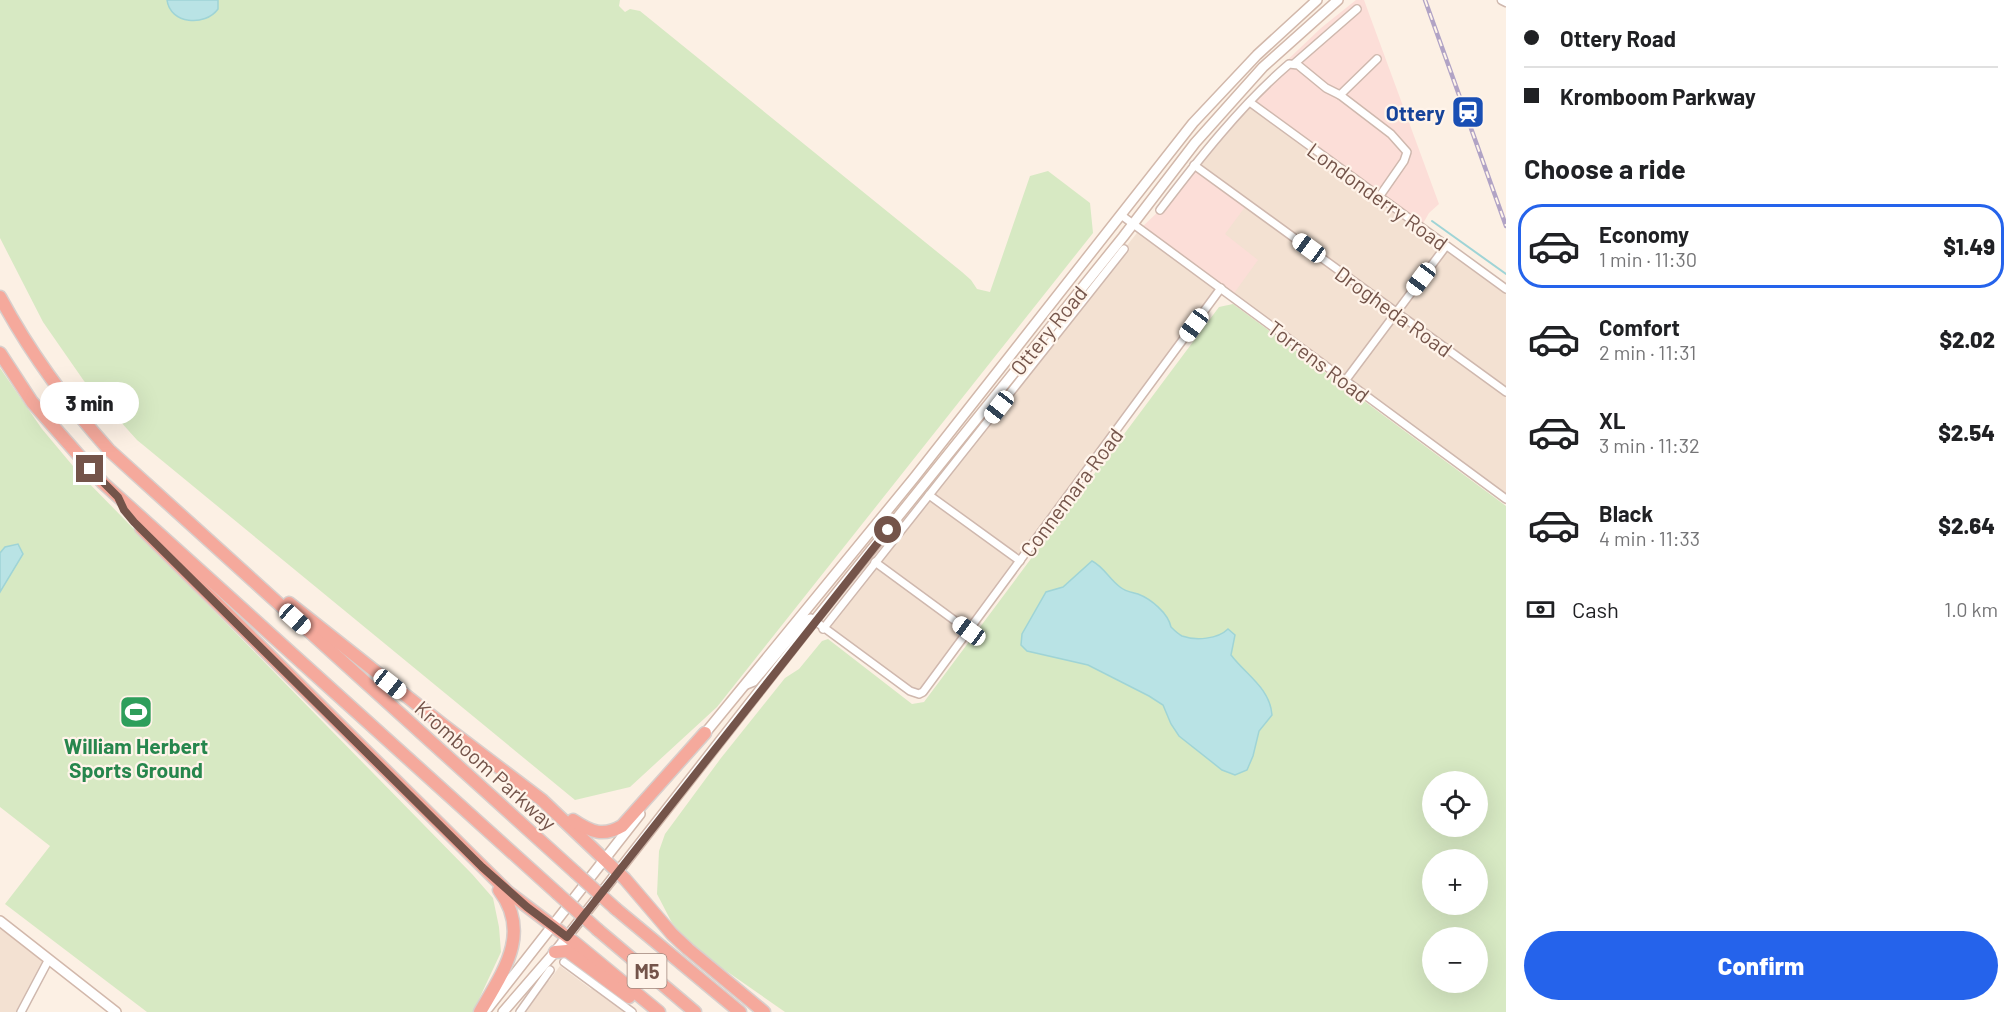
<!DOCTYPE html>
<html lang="en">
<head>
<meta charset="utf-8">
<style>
  body { margin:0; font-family:Barlow,sans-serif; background:#f2f2f2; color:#202124; height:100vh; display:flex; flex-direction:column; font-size:22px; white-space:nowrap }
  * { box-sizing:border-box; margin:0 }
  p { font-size:20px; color:#757577 }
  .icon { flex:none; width:33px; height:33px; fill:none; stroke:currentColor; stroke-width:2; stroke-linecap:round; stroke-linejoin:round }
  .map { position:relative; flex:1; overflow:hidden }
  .side { display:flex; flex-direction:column; background:#fff; width:510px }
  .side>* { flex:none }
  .top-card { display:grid; align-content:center; height:132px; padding:0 18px; background:#fff }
  .tools { position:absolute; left:1422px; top:771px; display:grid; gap:12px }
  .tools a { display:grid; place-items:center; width:66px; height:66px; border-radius:50%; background:#fff; box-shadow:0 6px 24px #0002; font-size:30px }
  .end { position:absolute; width:27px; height:27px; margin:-14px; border:8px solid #74544a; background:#fff; box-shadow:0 0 0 3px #fff }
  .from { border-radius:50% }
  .bubble { position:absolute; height:42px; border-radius:21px; background:#fff; box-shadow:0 6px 24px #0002; font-size:20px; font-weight:800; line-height:42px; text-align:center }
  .car { position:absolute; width:18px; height:36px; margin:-18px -9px; border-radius:8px; box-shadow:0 0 4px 2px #0007; background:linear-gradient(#fff 24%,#345 0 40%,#fff 0 76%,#345 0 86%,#fff 0) }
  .top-card b { display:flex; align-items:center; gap:21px; height:57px; font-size:22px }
  .top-card b+b { border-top:2px solid #e0e0e0 }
  .top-card i { width:15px; height:15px; background:#202124 }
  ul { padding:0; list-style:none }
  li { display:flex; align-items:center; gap:18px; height:84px; margin:0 12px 9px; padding:0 6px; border:3px solid transparent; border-radius:24px }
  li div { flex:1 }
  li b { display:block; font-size:22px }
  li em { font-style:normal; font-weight:800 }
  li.selected { border-color:#2563eb }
  li>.icon { width:54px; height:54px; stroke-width:1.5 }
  h2 { padding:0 18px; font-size:27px; line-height:72px }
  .pay { display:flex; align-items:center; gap:15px; height:66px; padding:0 18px; font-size:22px }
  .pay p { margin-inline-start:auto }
  .cta { display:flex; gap:12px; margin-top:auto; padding:12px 18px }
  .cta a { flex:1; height:69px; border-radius:36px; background:#2563eb; color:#fff; font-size:24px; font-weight:800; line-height:69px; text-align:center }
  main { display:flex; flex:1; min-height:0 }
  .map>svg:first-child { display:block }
  .residential { fill:#f3e1d2 }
  .commercial { fill:#fcded8 }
  .green { fill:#d7e9c3; fill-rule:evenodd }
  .water { fill:#b9e3e5; stroke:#9fd4d6; stroke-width:1.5 }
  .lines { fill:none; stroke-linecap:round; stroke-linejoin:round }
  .stream { stroke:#9fd4d6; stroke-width:2 }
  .minor-casing { stroke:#cfb8ae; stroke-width:10 }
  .tertiary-casing { stroke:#cfb8ae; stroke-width:11 }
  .secondary-casing { stroke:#d2b8ab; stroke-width:12 }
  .motorway-casing { stroke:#d8cfcc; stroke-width:15 }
  .minor { stroke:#fff; stroke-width:7 }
  .tertiary { stroke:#fff; stroke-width:8 }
  .secondary { stroke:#fff; stroke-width:9 }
  .motorway { stroke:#f5a99c; stroke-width:12 }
  .rail-casing { stroke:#b1a3c5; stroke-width:4.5 }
  .rail { stroke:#fff4ea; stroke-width:2; stroke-dasharray:7; stroke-linecap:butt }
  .motorway-bridge-casing { stroke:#d8cfcc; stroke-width:15; stroke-linecap:butt }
  .motorway-bridge { stroke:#f5a99c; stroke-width:12 }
  .route { stroke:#74544a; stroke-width:8 }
  .labels { text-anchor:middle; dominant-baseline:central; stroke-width:4.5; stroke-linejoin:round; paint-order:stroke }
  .shield { fill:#fff4ea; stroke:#9e847a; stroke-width:1.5 }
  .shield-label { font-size:20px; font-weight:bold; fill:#74544a }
  .transit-label { font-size:21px; font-weight:bold; fill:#164399; stroke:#fff4ea; text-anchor:end }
  .street-label { font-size:21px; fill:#74544a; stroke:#fff4ea }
  .leisure-label { font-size:21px; font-weight:bold; fill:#27864d; stroke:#fff4ea }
</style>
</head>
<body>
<main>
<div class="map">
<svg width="1506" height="1012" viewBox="0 0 1506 1012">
  <rect width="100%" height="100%" fill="#fcf0e4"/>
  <!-- residential -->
  <g class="residential">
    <polygon points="1251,103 1506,289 1506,499 1232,296 1225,234 1194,165"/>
    <polygon points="1140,229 1221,288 919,694 823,629"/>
    <polygon points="0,922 49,960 21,1012 0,1012"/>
    <polygon points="560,966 591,989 594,985 631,1012 520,1012 545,978 549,981"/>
  </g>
  <!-- commercial -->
  <g class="commercial">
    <polygon points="1356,0 1364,0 1439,204 1429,213 1421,227 1251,103 1254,92 1321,28"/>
    <polygon points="1194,165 1248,203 1225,234 1258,260 1232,296 1140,229 1160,210"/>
  </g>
  <!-- green -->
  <g class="green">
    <polygon points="0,0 620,0 619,6 625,12 630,9 640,11 962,272 971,280 977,289 990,292 1030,176 1048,171 1090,203 1093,233 717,707 630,787 575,800 137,440 84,381 43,322 0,238"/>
    <path d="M1233 304 1506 506V1012H785L709 959 682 936 671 921 657 894 659 851 665 834 721 758 785 678 799 669 822 641 828 639 912 704 924 702 1219 307ZM1432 782H1478V826H1432ZM1432 860H1478V904H1432ZM1432 938H1478V982H1432Z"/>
    <polygon points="0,368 42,429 78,472 472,874 493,898 499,927 501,952 473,1012 147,1012 5,904 50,846 0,807"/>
  </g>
  <!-- water -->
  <g class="water">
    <path d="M167 0H218V9C205 27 170 24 167 0Z"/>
    <polygon points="18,544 23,554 0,592 0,553 5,547"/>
    <path d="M1092 561C1104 567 1109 579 1120 587 1126 592 1131 592 1138 594 1151 599 1168 613 1171 627 1174 630 1178 634 1182 636 1196 641 1218 639 1228 629L1235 635 1231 655C1246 675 1270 688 1272 715L1259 731 1253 756 1247 770 1235 775 1222 770 1179 736 1171 724 1163 705 1149 696 1088 665 1027 651 1021 645 1022 634 1046 592 1063 587Z"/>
  </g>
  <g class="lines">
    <!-- stream -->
    <polyline class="stream" points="1432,221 1506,274"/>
    <defs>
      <g id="minor">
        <polyline points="1295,63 1357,9"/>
        <polyline points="1340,95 1391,134 1407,152 1404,161 1379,197"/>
        <polyline points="1251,103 1506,289"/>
        <polyline points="1194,165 1506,392"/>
        <path d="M1160 210C1198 160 1241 105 1289 64L1298 65 1326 88 1340 95 1377 59"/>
        <polyline points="1121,215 1506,499"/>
        <polyline points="1345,381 1446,246"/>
        <polyline points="929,495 1020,561"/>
        <polyline points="875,562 969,631"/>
        <polyline points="823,629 1124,249"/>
        <polyline points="744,686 754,682 807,619 811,618 910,691 919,694 923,692 1221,288"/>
        <polyline points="564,962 632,1012"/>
        <polyline points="21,1012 49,959"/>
        <polyline points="520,1012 550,970"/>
      </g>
      <polyline id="tertiary" points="1502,0 1506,2"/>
      <g id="secondary">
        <polyline points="702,737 914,478 1193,123 1257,55 1317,0"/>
        <polyline points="0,921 116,1012"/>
        <polyline points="488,1008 640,814"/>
        <polyline points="503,1012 555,952 814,621 1123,237 1195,143 1263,67 1338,0"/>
      </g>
      <g id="motorway">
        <path d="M0 297C30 353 67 403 109 450L575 872"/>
        <polyline points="0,353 32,402 103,483 557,893"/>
        <polyline points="141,528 508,892 574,942 659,1012"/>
        <polyline points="289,603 443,725 542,800 625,879 672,934 688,949 764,1012"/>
        <path d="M573 820C591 832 603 837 622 826L705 733"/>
        <polyline points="616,909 740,1012"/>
        <polyline points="598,930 695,1012"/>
        <polyline points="555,952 567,951 629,997"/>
        <path d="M480 1012C503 972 532 933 499 890"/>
      </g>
    </defs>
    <!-- minor casing -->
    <use href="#minor" class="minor-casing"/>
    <!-- tertiary casing -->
    <use href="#tertiary" class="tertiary-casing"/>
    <!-- secondary casing -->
    <use href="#secondary" class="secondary-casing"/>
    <!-- motorway casing -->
    <use href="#motorway" class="motorway-casing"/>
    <!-- minor -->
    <use href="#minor" class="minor"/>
    <!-- tertiary -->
    <use href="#tertiary" class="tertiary"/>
    <!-- secondary -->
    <use href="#secondary" class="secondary"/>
    <!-- motorway -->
    <use href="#motorway" class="motorway"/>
    <defs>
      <polyline id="rail" points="1425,0 1506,226"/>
    </defs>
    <!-- rail casing -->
    <use href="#rail" class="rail-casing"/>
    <!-- rail -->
    <use href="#rail" class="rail"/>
    <defs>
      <g id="motorway-bridge">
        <polyline points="575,872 616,909"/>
        <polyline points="557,893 598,930"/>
      </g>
    </defs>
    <!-- motorway-bridge casing -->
    <use href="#motorway-bridge" class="motorway-bridge-casing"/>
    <!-- motorway-bridge -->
    <use href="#motorway-bridge" class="motorway-bridge"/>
  </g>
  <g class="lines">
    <!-- route -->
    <polyline class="route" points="90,469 118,497 124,510 134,522 482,867 527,907 567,937 888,530"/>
  </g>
  <!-- icons -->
  <defs>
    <symbol id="station-square" viewBox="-11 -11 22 22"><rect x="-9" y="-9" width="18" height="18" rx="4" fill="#1a4fb4" stroke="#fff4ea"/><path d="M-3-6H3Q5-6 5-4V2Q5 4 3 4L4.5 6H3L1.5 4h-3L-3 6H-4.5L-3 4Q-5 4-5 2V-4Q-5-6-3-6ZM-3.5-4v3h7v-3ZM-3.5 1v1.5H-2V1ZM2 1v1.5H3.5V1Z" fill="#fff"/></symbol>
    <symbol id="stadium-square" viewBox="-11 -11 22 22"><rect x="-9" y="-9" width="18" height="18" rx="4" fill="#2e9e5b" stroke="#fff4ea"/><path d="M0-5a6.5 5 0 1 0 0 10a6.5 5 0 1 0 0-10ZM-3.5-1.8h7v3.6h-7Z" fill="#fff"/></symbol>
  </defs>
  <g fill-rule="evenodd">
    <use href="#station-square" x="1449" y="93" width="38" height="38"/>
    <use href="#stadium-square" x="117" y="693" width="38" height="38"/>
  </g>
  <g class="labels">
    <!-- shield labels -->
    <rect class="shield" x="627.5" y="954" width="39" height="34" rx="4.5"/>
    <g class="shield-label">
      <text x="647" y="971">M5</text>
    </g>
    <!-- transit labels -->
    <g class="transit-label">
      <text x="1445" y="112">Ottery</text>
    </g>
    <!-- street labels -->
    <g class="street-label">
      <text transform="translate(1378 196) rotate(36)">Londonderry Road</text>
      <text transform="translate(1394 311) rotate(36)">Drogheda Road</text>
      <text transform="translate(1048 330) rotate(-51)">Ottery Road</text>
      <text transform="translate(1319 361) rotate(37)">Torrens Road</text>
      <text transform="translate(1071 492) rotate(-53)">Connemara Road</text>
      <text transform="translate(486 765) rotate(42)">Kromboom Parkway</text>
    </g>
    <!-- leisure labels -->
    <g class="leisure-label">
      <text x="136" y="745">William Herbert<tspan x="136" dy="24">Sports Ground</tspan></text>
    </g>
  </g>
</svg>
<div class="tools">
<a><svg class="icon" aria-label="locate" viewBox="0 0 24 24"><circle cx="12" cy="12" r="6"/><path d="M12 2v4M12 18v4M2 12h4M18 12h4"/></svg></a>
<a>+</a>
<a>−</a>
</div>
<i class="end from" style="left:888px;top:530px"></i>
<i class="end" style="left:90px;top:469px"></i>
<div class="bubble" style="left:40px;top:382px;width:99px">3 min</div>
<i class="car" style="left:1309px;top:248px;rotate:306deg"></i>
<i class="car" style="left:1421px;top:279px;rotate:217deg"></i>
<i class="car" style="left:1194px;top:325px;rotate:216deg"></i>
<i class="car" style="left:999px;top:407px;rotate:218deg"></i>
<i class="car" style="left:295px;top:619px;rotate:132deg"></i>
<i class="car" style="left:969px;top:631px;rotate:306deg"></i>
<i class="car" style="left:390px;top:684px;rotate:128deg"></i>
</div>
<section class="side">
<div class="top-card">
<b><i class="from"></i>Ottery Road</b>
<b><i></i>Kromboom Parkway</b>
</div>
<h2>Choose a ride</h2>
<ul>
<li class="selected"><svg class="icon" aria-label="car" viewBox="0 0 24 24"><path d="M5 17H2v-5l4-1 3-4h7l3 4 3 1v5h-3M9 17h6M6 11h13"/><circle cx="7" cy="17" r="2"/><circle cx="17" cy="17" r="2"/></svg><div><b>Economy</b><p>1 min · 11:30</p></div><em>$1.49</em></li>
<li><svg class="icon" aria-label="car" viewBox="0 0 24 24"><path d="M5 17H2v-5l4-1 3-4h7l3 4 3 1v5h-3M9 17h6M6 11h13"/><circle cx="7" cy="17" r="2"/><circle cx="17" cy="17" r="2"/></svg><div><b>Comfort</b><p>2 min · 11:31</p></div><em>$2.02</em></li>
<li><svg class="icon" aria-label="car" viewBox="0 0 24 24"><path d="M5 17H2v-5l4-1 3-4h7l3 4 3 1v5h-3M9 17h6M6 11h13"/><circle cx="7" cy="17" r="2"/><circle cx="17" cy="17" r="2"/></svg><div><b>XL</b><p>3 min · 11:32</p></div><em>$2.54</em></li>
<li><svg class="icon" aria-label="car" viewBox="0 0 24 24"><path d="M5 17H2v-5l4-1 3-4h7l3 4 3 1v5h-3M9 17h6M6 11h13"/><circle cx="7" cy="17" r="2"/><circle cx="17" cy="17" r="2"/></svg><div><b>Black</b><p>4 min · 11:33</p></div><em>$2.64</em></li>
</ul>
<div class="pay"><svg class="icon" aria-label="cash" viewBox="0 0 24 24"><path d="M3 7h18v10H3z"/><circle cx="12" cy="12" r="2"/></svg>Cash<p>1.0 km</p></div>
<div class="cta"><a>Confirm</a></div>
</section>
</main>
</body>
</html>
